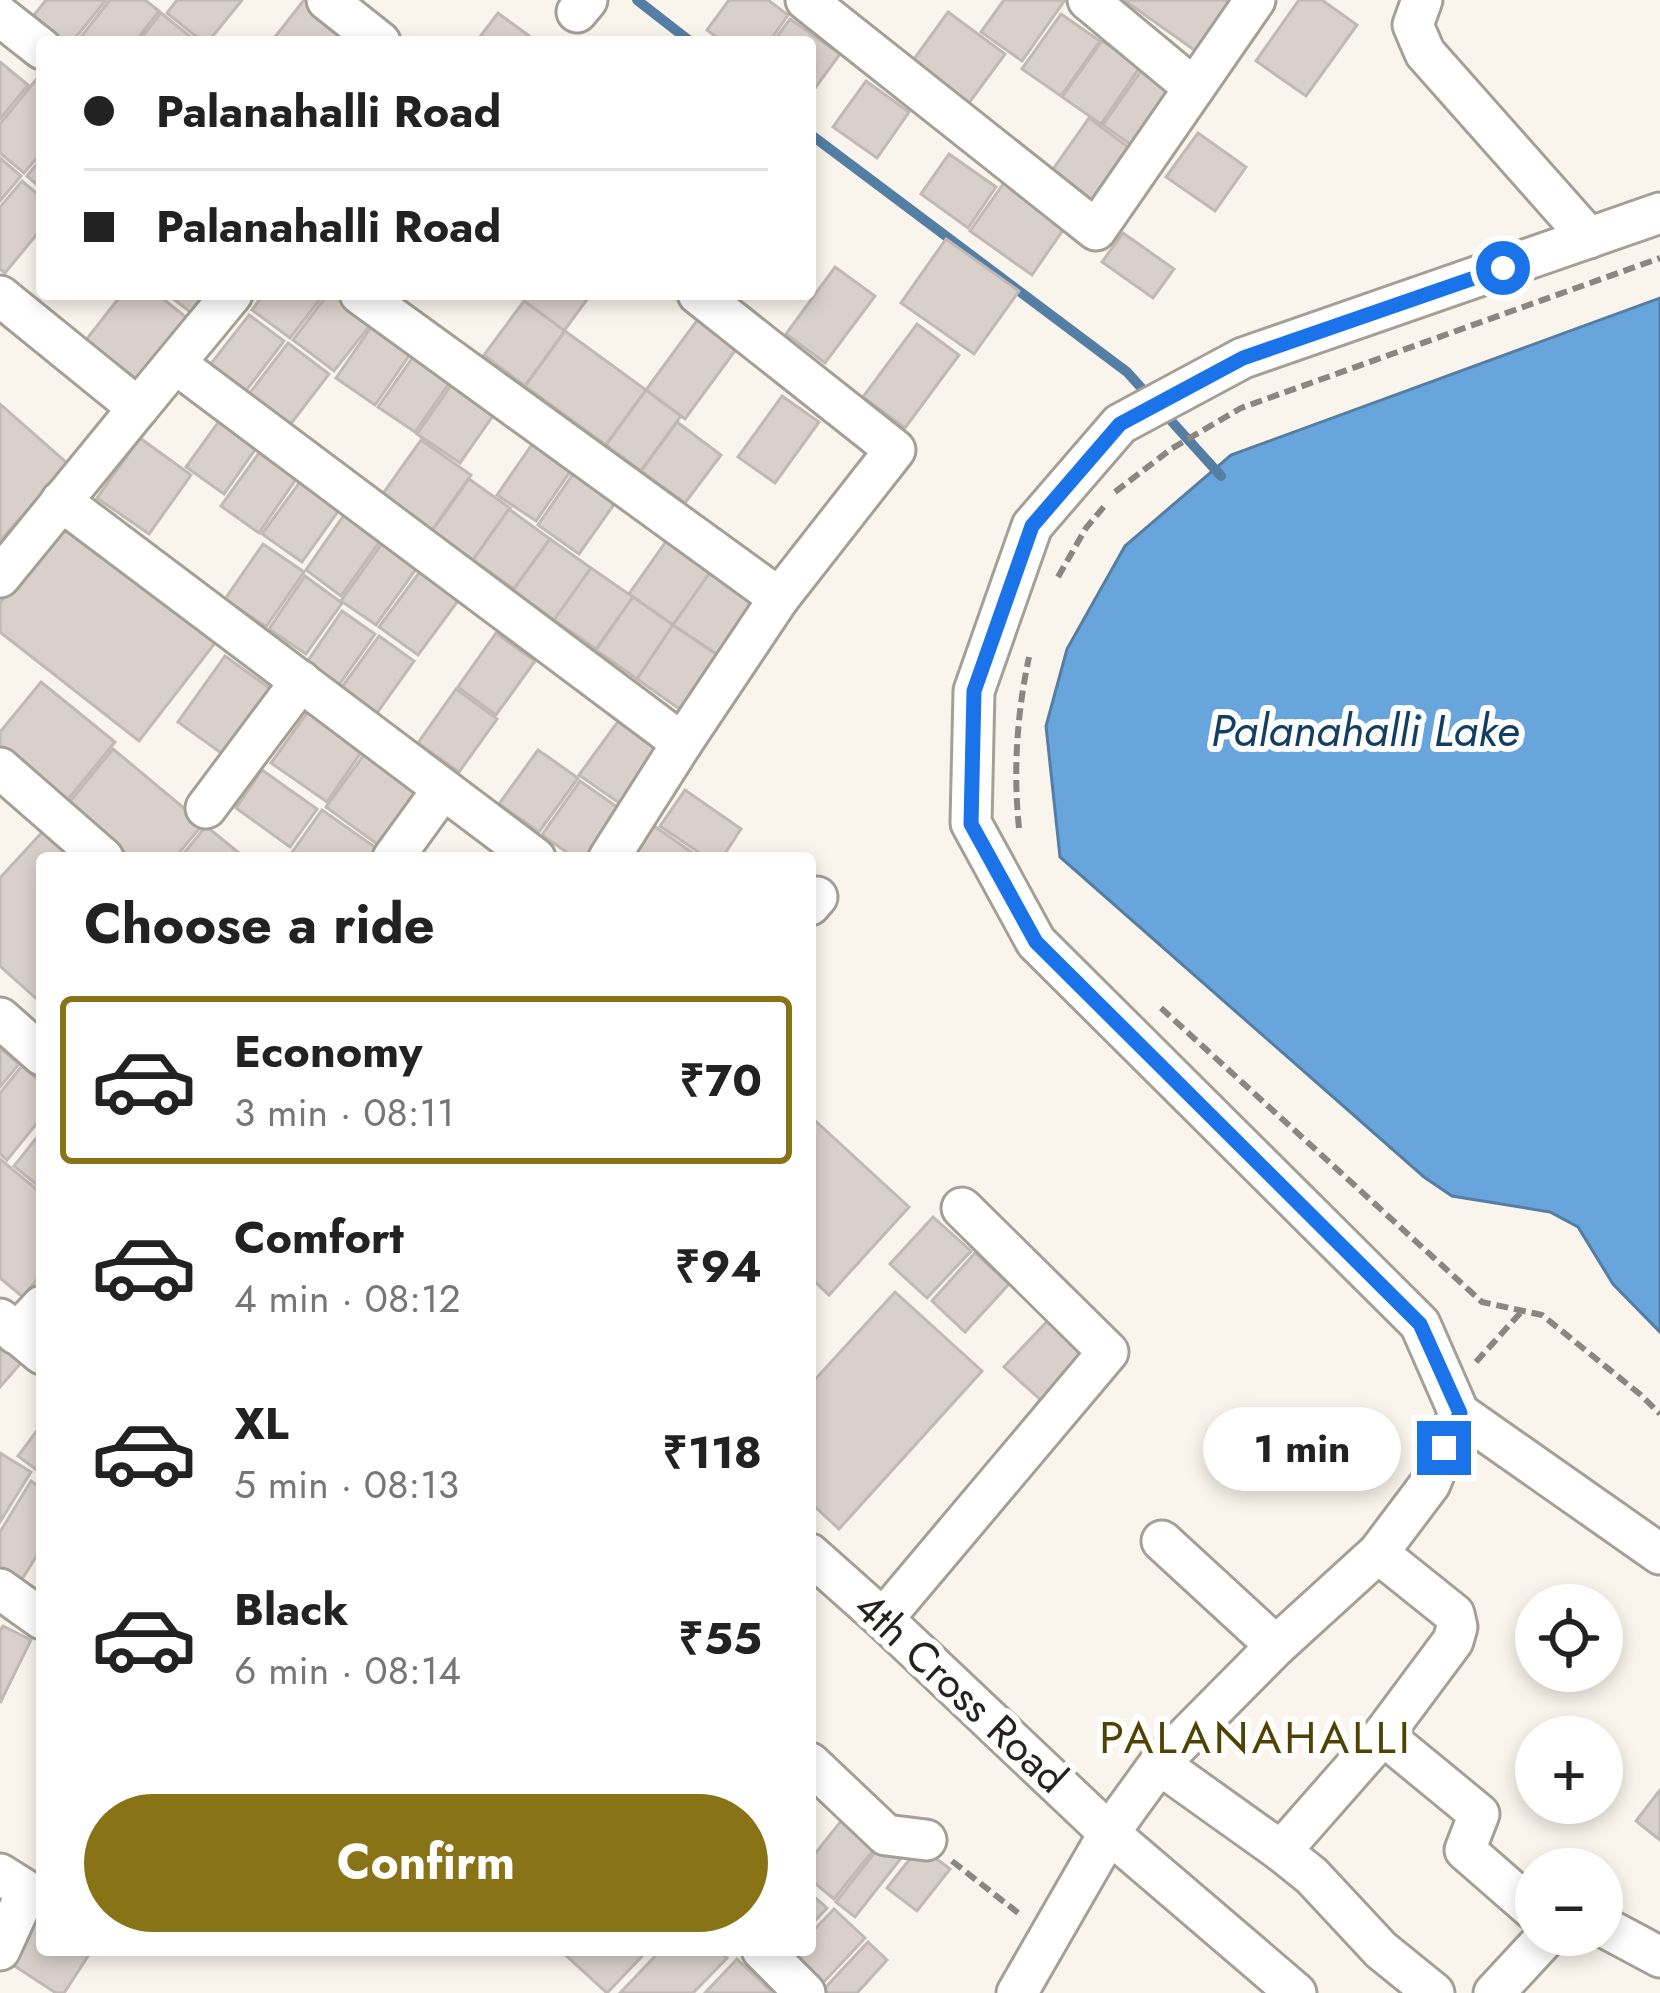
<!DOCTYPE html>
<html lang="en">
<head>
<meta charset="utf-8">
<style>
  body { margin:0; font-family:Jost,sans-serif; background:#f6f6f6; color:#222; height:100vh; display:flex; flex-direction:column; font-size:45px; white-space:nowrap }
  * { box-sizing:border-box; margin:0 }
  p { font-size:39px; color:#767676 }
  .icon { flex:none; width:66px; height:66px; fill:none; stroke:currentColor; stroke-width:2; stroke-linecap:round; stroke-linejoin:round }
  .map { position:relative; flex:1; overflow:hidden }
  .details { position:absolute; left:36px; top:852px; width:780px; height:1104px; display:flex; flex-direction:column; background:#fff; border-radius:12px; box-shadow:0 6px 18px #0003 }
  .details>* { flex:none }
  .hud { position:absolute; left:36px; top:36px; width:780px; height:264px; border-radius:12px; box-shadow:0 6px 18px #0003; display:grid; align-content:center; height:264px; padding:0 48px; background:#fff }
  .controls { position:absolute; left:1515px; top:1584px; display:grid; gap:24px }
  .controls a { display:grid; place-items:center; width:108px; height:108px; border-radius:50%; background:#fff; box-shadow:0 6px 18px #0003; font-size:60px }
  .end { position:absolute; width:54px; height:54px; margin:-27px; border:15px solid #1a73e8; background:#fff; box-shadow:0 0 0 6px #fff }
  .from { border-radius:50% }
  .bubble { position:absolute; height:84px; border-radius:42px; background:#fff; box-shadow:0 6px 18px #0003; font-size:39px; font-weight:700; line-height:84px; text-align:center }
  .hud b { display:flex; align-items:center; gap:42px; height:114px; font-size:45px }
  .hud b+b { border-top:3px solid #e0e0e0 }
  .hud i { width:30px; height:30px; background:#222 }
  ul { padding:0; list-style:none }
  li { display:flex; align-items:center; gap:36px; height:168px; margin:0 24px 18px; padding:0 24px; border:6px solid transparent; border-radius:12px }
  li div { flex:1 }
  li b { display:block; font-size:45px }
  li em { font-style:normal; font-weight:700 }
  li.active { border-color:#887417 }
  li>.icon { width:108px; height:108px; stroke-width:1.5 }
  h2 { padding:0 48px; font-size:54px; line-height:144px }
  .cta { display:flex; gap:24px; margin-top:auto; padding:24px 48px }
  .cta a { flex:1; height:138px; border-radius:72px; background:#887417; color:#fff; font-size:48px; font-weight:700; line-height:138px; text-align:center }
  .map>svg:first-child { display:block }
  .water { fill:#69a5dd; stroke:#547ea4; stroke-width:3 }
  .lines { fill:none; stroke-linecap:round; stroke-linejoin:round }
  .stream { stroke:#547ea4; stroke-width:10 }
  .building { fill:#dad0cb; stroke:#c2b8b4; stroke-width:3 }
  .minor-casing { stroke:#a4a097; stroke-width:45 }
  .path { stroke:#8a8781; stroke-width:6; stroke-dasharray:12 6; stroke-linecap:butt }
  .minor { stroke:#fff; stroke-width:39 }
  .route { stroke:#1a73e8; stroke-width:15 }
  .labels { text-anchor:middle; dominant-baseline:central; stroke-width:12; stroke-linejoin:round; paint-order:stroke }
  .street-label { font-size:42px; fill:#24221f; stroke:#fff }
  .water-label { font-size:45px; font-style:italic; fill:#123e64; stroke:#fff }
  .neighbourhood-label { font-size:45px; letter-spacing:3px; fill:#504200; stroke:#fff }
</style>
</head>
<body>
<div class="map">
<svg width="1660" height="1993" viewBox="0 0 1660 1993">
  <rect width="100%" height="100%" fill="#f9f5ec"/>
  <!-- water -->
  <polygon class="water" points="1660,298 1660,1332 1613,1284 1578,1227 1550,1212 1452,1196 1424,1177 1060,857 1046,726 1067,649 1125,546 1231,455"/>
  <g class="lines">
    <!-- stream -->
    <g class="stream">
      <polyline points="637,0 691,42"/>
      <polyline points="810,134 1127,372 1221,476"/>
    </g>
  </g>
  <!-- building -->
  <g class="building">
    <polygon points="46,0 106,0 72,42 60,42 31,19"/>
    <polygon points="110,0 145,0 159,11 135,42 77,42"/>
    <polygon points="177,0 242,0 208,42 203,42 167,13"/>
    <polygon points="304,0 309,0 362,42 271,42"/>
    <polygon points="729,0 768,0 788,15 769,42 723,42 707,30"/>
    <polygon points="1004,0 1065,0 1022,61 981,32"/>
    <polygon points="1124,0 1234,0 1197,52"/>
    <polygon points="1299,0 1322,0 1357,25 1306,96 1256,61"/>
    <polygon points="948,12 1005,54 966,107 909,66"/>
    <polygon points="161,13 197,42 138,42"/>
    <polygon points="498,13 536,41 535,42 476,42"/>
    <polygon points="1061,14 1100,41 1061,96 1022,69"/>
    <polygon points="790,19 840,54 810,95 810,42 773,42"/>
    <polygon points="1102,41 1140,67 1101,124 1062,97"/>
    <polygon points="0,62 28,85 0,119"/>
    <polygon points="1141,71 1169,90 1131,145 1103,125"/>
    <polygon points="39,76 42,78 42,152 24,173 0,153 0,124"/>
    <polygon points="866,81 909,112 877,158 833,127"/>
    <polygon points="1089,118 1128,147 1089,203 1049,175"/>
    <polygon points="1198,133 1246,167 1215,211 1166,177"/>
    <polygon points="949,154 996,187 968,228 921,194"/>
    <polygon points="0,158 21,176 0,201"/>
    <polygon points="42,158 42,189 27,176"/>
    <polygon points="22,181 42,198 42,228 5,273 0,269 0,207"/>
    <polygon points="1004,183 1065,227 1032,275 970,231"/>
    <polygon points="1123,233 1174,269 1153,298 1102,262"/>
    <polygon points="946,239 1019,291 974,354 901,303"/>
    <polygon points="835,267 875,296 825,363 786,334"/>
    <polygon points="122,294 157,294 187,318 138,380 86,340"/>
    <polygon points="167,294 210,294 194,315"/>
    <polygon points="264,294 324,294 290,338 252,310"/>
    <polygon points="328,294 350,294 378,315 334,371 293,340"/>
    <polygon points="529,294 591,294 564,331 524,301"/>
    <polygon points="524,301 565,331 525,386 484,355"/>
    <polygon points="249,315 284,341 245,392 210,365"/>
    <polygon points="698,319 737,348 685,419 646,390"/>
    <polygon points="917,324 959,355 905,428 863,397"/>
    <polygon points="372,326 411,353 375,405 336,378"/>
    <polygon points="565,331 646,390 606,445 525,386"/>
    <polygon points="288,343 329,374 290,425 249,394"/>
    <polygon points="420,347 457,372 415,432 378,407"/>
    <polygon points="457,377 499,407 460,463 417,434"/>
    <polygon points="646,390 681,416 641,471 606,445"/>
    <polygon points="782,396 819,422 775,483 738,457"/>
    <polygon points="0,404 68,464 0,541"/>
    <polygon points="222,417 259,444 224,494 186,467"/>
    <polygon points="677,422 721,455 685,503 641,471"/>
    <polygon points="140,438 191,475 149,534 97,498"/>
    <polygon points="421,440 471,475 432,530 382,495"/>
    <polygon points="535,440 574,466 536,521 497,495"/>
    <polygon points="259,453 296,479 259,533 221,506"/>
    <polygon points="573,474 615,503 579,554 538,525"/>
    <polygon points="305,475 344,503 302,562 262,534"/>
    <polygon points="469,479 510,508 473,560 432,531"/>
    <polygon points="509,509 550,539 514,589 473,560"/>
    <polygon points="69,514 222,634 139,741 0,632 0,603"/>
    <polygon points="344,515 380,541 341,596 306,570"/>
    <polygon points="386,538 421,562 376,625 341,601"/>
    <polygon points="550,539 591,568 554,620 513,590"/>
    <polygon points="667,540 711,571 673,625 629,594"/>
    <polygon points="263,544 304,572 266,627 225,599"/>
    <polygon points="424,566 463,594 418,655 379,627"/>
    <polygon points="591,568 633,597 596,649 554,620"/>
    <polygon points="711,571 757,604 719,656 673,625"/>
    <polygon points="305,576 342,603 306,654 269,629"/>
    <polygon points="633,597 673,625 637,679 596,650"/>
    <polygon points="342,611 375,634 339,685 307,662"/>
    <polygon points="673,625 719,656 681,710 637,679"/>
    <polygon points="496,633 535,661 496,715 458,687"/>
    <polygon points="379,636 414,661 377,713 342,687"/>
    <polygon points="225,656 275,692 228,758 178,722"/>
    <polygon points="41,682 115,742 65,803 0,750 0,732"/>
    <polygon points="456,689 497,719 459,772 418,743"/>
    <polygon points="312,706 366,745 327,802 271,763"/>
    <polygon points="619,720 661,750 622,805 579,775"/>
    <polygon points="113,749 203,824 175,858 132,858 67,805"/>
    <polygon points="538,750 578,778 539,832 499,804"/>
    <polygon points="366,752 421,791 381,847 326,807"/>
    <polygon points="262,770 317,809 290,847 236,808"/>
    <polygon points="580,781 620,809 585,858 575,858 542,835"/>
    <polygon points="685,790 741,829 722,858 707,858 660,826"/>
    <polygon points="322,810 379,850 373,858 288,858"/>
    <polygon points="206,826 245,858 180,858"/>
    <polygon points="654,826 700,858 632,858"/>
    <polygon points="45,829 77,858 42,858 42,1000 40,1002 0,966 0,878"/>
    <polygon points="0,1048 19,1064 0,1087"/>
    <polygon points="22,1066 42,1083 42,1117 7,1160 0,1154 0,1093"/>
    <polygon points="810,1116 909,1207 829,1295 810,1277"/>
    <polygon points="42,1131 42,1189 14,1166"/>
    <polygon points="0,1159 42,1194 42,1273 23,1297 0,1278"/>
    <polygon points="933,1217 971,1251 927,1298 890,1264"/>
    <polygon points="975,1253 1009,1284 965,1332 932,1301"/>
    <polygon points="895,1292 982,1371 839,1529 810,1502 810,1385"/>
    <polygon points="1052,1316 1090,1350 1043,1402 1004,1367"/>
    <polygon points="0,1345 21,1363 0,1387"/>
    <polygon points="42,1424 42,1474 18,1456"/>
    <polygon points="0,1453 31,1472 0,1522"/>
    <polygon points="31,1481 42,1488 42,1547 21,1581 0,1569 0,1532"/>
    <polygon points="3,1626 31,1640 0,1703 0,1631"/>
    <polygon points="1660,1790 1660,1840 1636,1821"/>
    <polygon points="841,1821 875,1848 834,1899 810,1879 810,1860"/>
    <polygon points="886,1838 905,1853 855,1917 836,1902"/>
    <polygon points="920,1846 950,1869 917,1911 887,1888"/>
    <polygon points="810,1893 827,1908 810,1926"/>
    <polygon points="38,1907 42,1909 42,1950 92,1950 64,1993 56,1993 4,1959"/>
    <polygon points="834,1909 865,1938 821,1985 790,1956 796,1950 810,1950 810,1934"/>
    <polygon points="868,1942 887,1960 857,1993 828,1993 824,1989"/>
    <polygon points="560,1950 648,1950 607,1993"/>
    <polygon points="661,1950 718,1950 727,1958 693,1993 620,1993"/>
    <polygon points="737,1959 773,1993 705,1993"/>
  </g>
  <g class="lines">
    <defs>
      <g id="minor">
        <polyline points="327,0 380,42"/>
        <polyline points="806,0 1096,230 1255,0"/>
        <polyline points="1088,0 1194,88"/>
        <polyline points="1422,0 1413,25 1425,53 1589,238"/>
        <polyline points="577,12 587,0"/>
        <polyline points="0,16 42,49"/>
        <polyline points="698,294 895,450 779,598"/>
        <polyline points="0,296 138,408 0,577"/>
        <polyline points="176,364 682,743 779,598 360,294"/>
        <polyline points="138,408 232,294"/>
        <polyline points="61,501 535,858"/>
        <polyline points="0,768 103,858"/>
        <polyline points="206,808 301,681"/>
        <polyline points="393,858 443,789"/>
        <polyline points="609,858 682,743"/>
        <polyline points="810,905 817,897"/>
        <polyline points="0,1018 42,1055"/>
        <polyline points="0,1319 42,1354"/>
        <polyline points="16,1334 42,1306"/>
        <polyline points="1459,1413 1660,1554"/>
        <polyline points="1162,1541 1276,1646"/>
        <polyline points="1378,1553 1454,1614 1457,1627 1453,1641 1383,1735"/>
        <polyline points="810,1554 883,1619 1109,1833 1296,1993"/>
        <polyline points="0,1589 42,1619"/>
        <polyline points="883,1619 1108,1352 962,1208"/>
        <polyline points="810,1763 886,1835 926,1840"/>
        <polyline points="1159,1764 1281,1851 1312,1876 1381,1950 1434,1993"/>
        <polyline points="1281,1851 1383,1735 1479,1814 1465,1850 1536,1912"/>
        <polyline points="0,1874 27,1891 0,1950"/>
        <polyline points="1602,1926 1660,1957"/>
        <polyline points="762,1950 805,1993"/>
        <polyline points="1017,1993 1109,1833 1159,1764 1276,1646 1378,1553 1430,1484 1459,1413 1420,1324 1036,942 971,823 974,691 1032,526 1120,424 1243,358 1660,213"/>
        <polyline points="1494,1993 1548,1935"/>
      </g>
    </defs>
    <!-- minor casing -->
    <use href="#minor" class="minor-casing"/>
    <!-- path -->
    <g class="path">
      <polyline points="1115,492 1171,449 1241,408 1660,258"/>
      <polyline points="1058,577 1086,528 1107,503"/>
      <path d="M1019 828C1013 771 1017 713 1029 657"/>
      <polyline points="1161,1008 1482,1302 1542,1315 1641,1395 1660,1414"/>
      <polyline points="1476,1362 1522,1311"/>
      <polyline points="952,1861 1022,1916"/>
    </g>
    <!-- minor -->
    <use href="#minor" class="minor"/>
  </g>
  <g class="lines">
    <!-- route -->
    <polyline class="route" points="1444,1448 1460,1413 1420,1324 1036,942 971,824 974,691 1032,526 1120,424 1243,358 1503,268"/>
  </g>
  <g class="labels">
    <!-- street labels -->
    <g class="street-label">
      <text transform="translate(961 1692) rotate(43)">4th Cross Road</text>
    </g>
    <!-- water labels -->
    <g class="water-label">
      <text x="1365" y="730">Palanahalli Lake</text>
    </g>
    <!-- neighbourhood labels -->
    <g class="neighbourhood-label">
      <text x="1256" y="1737">PALANAHALLI</text>
    </g>
  </g>
</svg>
<div class="controls">
<a><svg class="icon" aria-label="locate" viewBox="0 0 24 24"><circle cx="12" cy="12" r="6"/><path d="M12 2v4M12 18v4M2 12h4M18 12h4"/></svg></a>
<a>+</a>
<a>−</a>
</div>
<i class="end from" style="left:1503px;top:268px"></i>
<i class="end" style="left:1444px;top:1448px"></i>
<div class="bubble" style="left:1203px;top:1407px;width:198px">1 min</div>
<div class="hud">
<b><i class="from"></i>Palanahalli Road</b>
<b><i></i>Palanahalli Road</b>
</div>
<section class="details">
<h2>Choose a ride</h2>
<ul>
<li class="active"><svg class="icon" aria-label="car" viewBox="0 0 24 24"><path d="M5 17H2v-5l4-1 3-4h7l3 4 3 1v5h-3M9 17h6M6 11h13"/><circle cx="7" cy="17" r="2"/><circle cx="17" cy="17" r="2"/></svg><div><b>Economy</b><p>3 min · 08:11</p></div><em>₹70</em></li>
<li><svg class="icon" aria-label="car" viewBox="0 0 24 24"><path d="M5 17H2v-5l4-1 3-4h7l3 4 3 1v5h-3M9 17h6M6 11h13"/><circle cx="7" cy="17" r="2"/><circle cx="17" cy="17" r="2"/></svg><div><b>Comfort</b><p>4 min · 08:12</p></div><em>₹94</em></li>
<li><svg class="icon" aria-label="car" viewBox="0 0 24 24"><path d="M5 17H2v-5l4-1 3-4h7l3 4 3 1v5h-3M9 17h6M6 11h13"/><circle cx="7" cy="17" r="2"/><circle cx="17" cy="17" r="2"/></svg><div><b>XL</b><p>5 min · 08:13</p></div><em>₹118</em></li>
<li><svg class="icon" aria-label="car" viewBox="0 0 24 24"><path d="M5 17H2v-5l4-1 3-4h7l3 4 3 1v5h-3M9 17h6M6 11h13"/><circle cx="7" cy="17" r="2"/><circle cx="17" cy="17" r="2"/></svg><div><b>Black</b><p>6 min · 08:14</p></div><em>₹55</em></li>
</ul>
<div class="cta"><a>Confirm</a></div>
</section>
</div>
</body>
</html>
